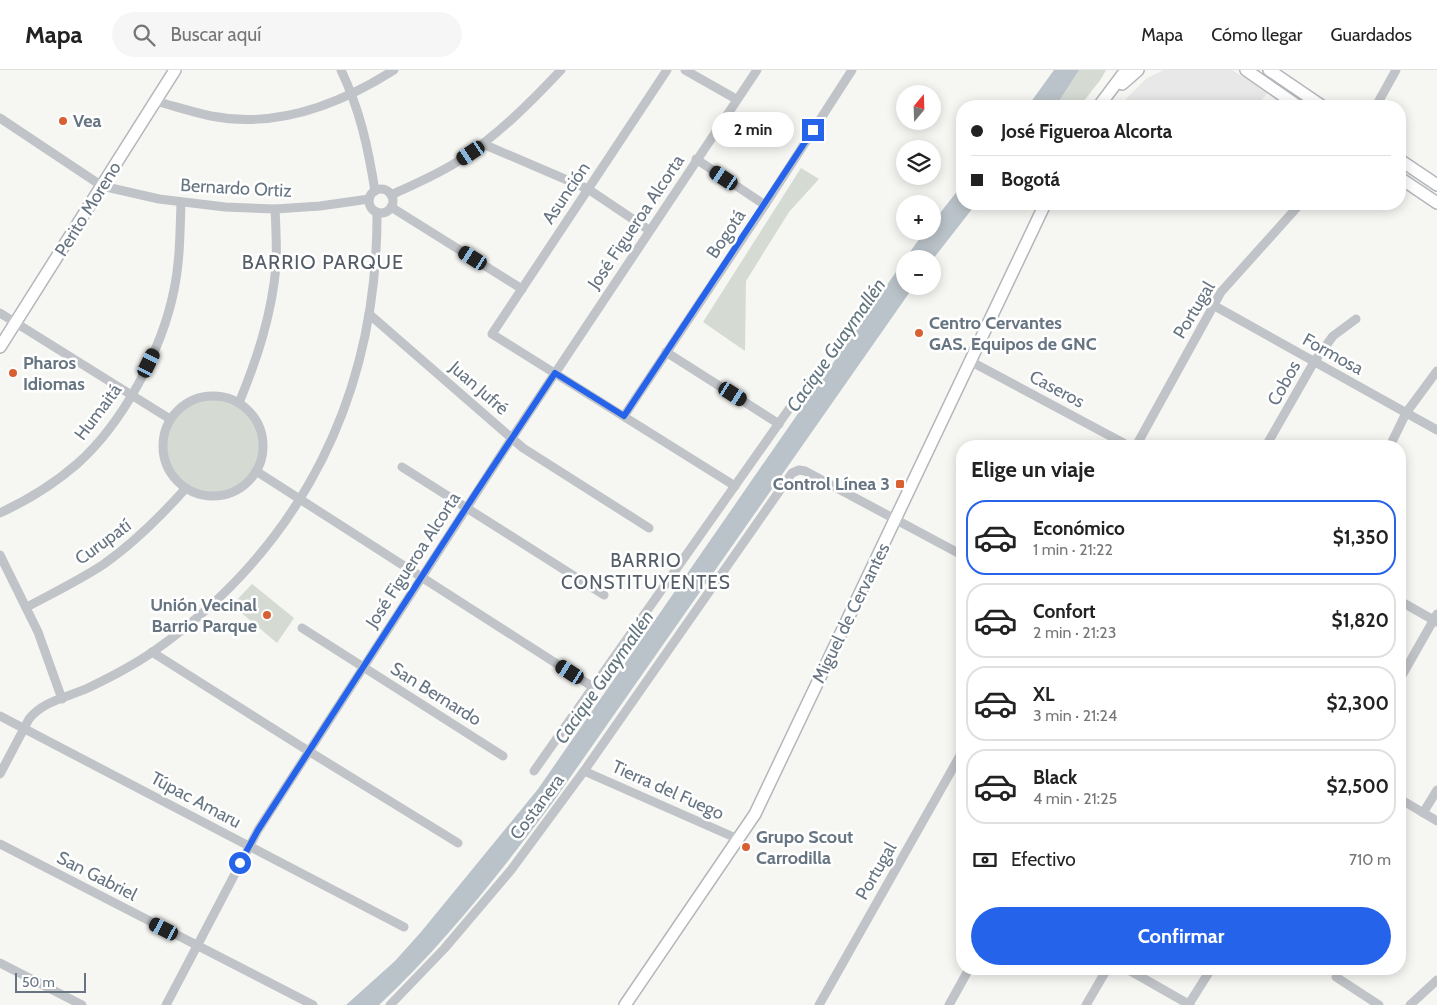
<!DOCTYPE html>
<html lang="es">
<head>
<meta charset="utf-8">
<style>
  body { margin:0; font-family:Cabin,sans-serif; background:#f6f6f6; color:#222; height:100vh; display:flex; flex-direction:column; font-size:19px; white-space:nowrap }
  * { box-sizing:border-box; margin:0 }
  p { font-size:16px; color:#767676 }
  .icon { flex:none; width:28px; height:28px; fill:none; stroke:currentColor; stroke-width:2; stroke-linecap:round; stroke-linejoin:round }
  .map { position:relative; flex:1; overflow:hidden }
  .panel { position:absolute; left:956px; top:370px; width:450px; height:535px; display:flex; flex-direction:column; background:#fff; border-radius:20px; box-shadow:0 2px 12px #0003 }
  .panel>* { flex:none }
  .guide { position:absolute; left:956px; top:30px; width:450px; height:110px; border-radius:20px; box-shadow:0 2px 12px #0003; display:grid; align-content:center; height:110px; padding:0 15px; background:#fff }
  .needle { width:32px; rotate:19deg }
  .controls { position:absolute; left:896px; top:15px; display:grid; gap:10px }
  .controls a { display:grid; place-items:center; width:45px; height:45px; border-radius:50%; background:#fff; box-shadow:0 2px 12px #0003; font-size:25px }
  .scale { position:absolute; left:15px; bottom:12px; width:71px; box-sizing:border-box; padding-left:5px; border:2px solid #677582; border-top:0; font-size:14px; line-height:18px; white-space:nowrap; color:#677582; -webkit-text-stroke:4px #fff; paint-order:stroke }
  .end { position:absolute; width:22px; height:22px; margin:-11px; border:6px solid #2563eb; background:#fff; box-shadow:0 0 0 2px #fff }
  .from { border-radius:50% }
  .bubble { position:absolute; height:35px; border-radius:18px; background:#fff; box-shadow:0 2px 12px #0003; font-size:16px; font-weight:700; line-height:35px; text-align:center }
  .car { position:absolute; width:15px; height:30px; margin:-15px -8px; border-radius:6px; box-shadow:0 0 4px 1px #0007; background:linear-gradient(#222 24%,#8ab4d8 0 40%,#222 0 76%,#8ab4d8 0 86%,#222 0) }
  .guide b { display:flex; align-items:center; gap:18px; height:48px; font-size:19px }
  .guide b+b { border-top:1px solid #e0e0e0 }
  .guide i { width:12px; height:12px; background:#222 }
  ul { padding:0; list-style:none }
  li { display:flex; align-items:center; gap:15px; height:75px; margin:0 10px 8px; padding:0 5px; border:2px solid #e0e0e0; border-radius:20px }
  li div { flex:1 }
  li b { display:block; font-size:19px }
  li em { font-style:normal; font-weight:700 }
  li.current { border-color:#2563eb }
  li>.icon { width:45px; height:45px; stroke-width:1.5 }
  h2 { padding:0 15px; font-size:22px; line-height:60px }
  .pay { display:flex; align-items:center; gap:12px; height:55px; padding:0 15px; font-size:19px }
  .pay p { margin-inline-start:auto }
  .cta { display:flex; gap:10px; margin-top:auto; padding:10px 15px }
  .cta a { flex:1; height:58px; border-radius:30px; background:#2563eb; color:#fff; font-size:20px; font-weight:700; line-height:58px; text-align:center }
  header { display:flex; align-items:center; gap:30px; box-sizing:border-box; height:70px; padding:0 25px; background:#fff; border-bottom:1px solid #e0e0e0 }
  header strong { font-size:24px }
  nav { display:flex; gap:28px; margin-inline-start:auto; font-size:18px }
  .search { width:350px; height:45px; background:#f6f6f6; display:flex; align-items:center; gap:12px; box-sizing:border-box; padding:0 18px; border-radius:28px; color:#767676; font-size:19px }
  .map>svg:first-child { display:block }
  .built { fill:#e7e8e7 }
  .green { fill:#d5dbd3 }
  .water { fill:#bac3c9 }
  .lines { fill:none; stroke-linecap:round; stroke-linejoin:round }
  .major-casing { stroke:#b3b7bb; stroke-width:14 }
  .minor { stroke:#c0c3c7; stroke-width:9 }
  .major { stroke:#fff; stroke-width:11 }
  .route { stroke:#2563eb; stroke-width:6 }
  .poi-dot { fill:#d76133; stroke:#fff; stroke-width:2 }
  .labels { text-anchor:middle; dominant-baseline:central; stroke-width:5; stroke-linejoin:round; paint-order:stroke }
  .poi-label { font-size:18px; font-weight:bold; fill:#677582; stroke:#fff; text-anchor:start }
  .street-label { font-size:18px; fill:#677582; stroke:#fff }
  .water-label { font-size:19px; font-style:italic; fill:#63767f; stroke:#fff }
  .neighbourhood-label { font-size:19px; letter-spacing:1px; fill:#555e68; stroke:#fff }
  .quarter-label { font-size:20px; letter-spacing:1px; fill:#555e68; stroke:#fff }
</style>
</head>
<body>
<header>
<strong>Mapa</strong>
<div class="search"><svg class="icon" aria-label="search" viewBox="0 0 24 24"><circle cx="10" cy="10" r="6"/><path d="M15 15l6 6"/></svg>Buscar aquí</div>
<nav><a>Mapa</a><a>Cómo llegar</a><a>Guardados</a></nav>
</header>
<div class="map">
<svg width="1437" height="935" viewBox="0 0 1437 935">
  <rect width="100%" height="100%" fill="#f6f6f3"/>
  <!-- built -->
  <polygon class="built" points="1164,0 1232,0 1268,23 1255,36 1119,36 1147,8"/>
  <!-- green -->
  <g class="green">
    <polygon points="1079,0 1106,0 1101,9 1080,36 1056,36"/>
    <polygon points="801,98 819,109 789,142 746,211 745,281 703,252"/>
    <circle cx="213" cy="376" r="50"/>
    <polygon points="252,514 294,548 277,573 232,535"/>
  </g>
  <!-- water -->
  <g class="water">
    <polygon points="1054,0 1079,0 1056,36 1028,36"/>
    <polygon points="962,115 962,134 976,134 933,189 905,189 925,161 932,161 933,152"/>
    <path d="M905 189V216H914L553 732C500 803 444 874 379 935H346L395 891 421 862 538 719Z"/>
  </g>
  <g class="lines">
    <defs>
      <g id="major">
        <polyline points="1246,0 1298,36"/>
        <polyline points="1269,0 1322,36"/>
        <polyline points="1122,14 1138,0"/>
        <polyline points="1099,36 1126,0"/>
        <polyline points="1400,90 1437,115"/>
        <polyline points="1400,108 1437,133"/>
        <polyline points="0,277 175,0"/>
        <polyline points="625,935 755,744 1045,134"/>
      </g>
    </defs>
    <!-- major casing -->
    <use href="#major" class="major-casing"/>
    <!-- minor -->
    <g class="minor">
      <path d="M341 0C360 40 368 77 375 121"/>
      <polyline points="667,0 492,264 735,416"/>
      <polyline points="685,0 736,29"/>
      <path d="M155 31C174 36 192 42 211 46 277 59 339 35 394 0"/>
      <polyline points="1376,36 1396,0"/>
      <polyline points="0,48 102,116 159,129 225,137 275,139 320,136 369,129"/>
      <polyline points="483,74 588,119 649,160"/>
      <polyline points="696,89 765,135"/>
      <circle cx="381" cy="131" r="12"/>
      <path d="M391 125C415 114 439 104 460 90 498 65 531 32 561 0"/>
      <polyline points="391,137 522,219"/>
      <polyline points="1213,235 1437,360"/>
      <polyline points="0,243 170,349"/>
      <polyline points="369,244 523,378 649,458"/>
      <polyline points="666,282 779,354"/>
      <polyline points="970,291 1129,376"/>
      <circle cx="213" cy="376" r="50"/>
      <path d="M239 333C257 289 272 244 276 196 277 177 276 158 275 139"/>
      <polyline points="624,346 765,135 852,0"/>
      <polyline points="1136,376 1221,222 1300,134"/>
      <polyline points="1266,376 1314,292 1333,266 1356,249"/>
      <polyline points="1390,376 1406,343 1437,301"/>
      <polyline points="402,397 604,525"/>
      <polyline points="256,401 593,617"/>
      <path d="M0 443C28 430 54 414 77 394 123 353 162 280 174 220 180 191 180 162 181 133"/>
      <polyline points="0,485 38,562 62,629"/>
      <polyline points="1400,531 1437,552"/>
      <path d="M27 537C53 523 80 510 104 494 135 472 161 446 186 418"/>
      <polyline points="302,558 503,686"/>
      <polyline points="152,582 310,682 458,773"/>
      <polyline points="1400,609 1437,544"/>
      <polyline points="0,646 404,857"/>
      <polyline points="534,701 789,339"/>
      <polyline points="584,701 738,769"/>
      <path d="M0 704 29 649C43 631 68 627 88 618 111 607 134 595 154 581 303 476 378 323 377 142"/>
      <polyline points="1400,729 1437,751"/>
      <polyline points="1423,743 1437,720"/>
      <polyline points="0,774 313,935"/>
      <polyline points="0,893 82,935"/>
      <polyline points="1127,899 1190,935"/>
      <polyline points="1336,907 1379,935"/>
      <polyline points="1189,934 1211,899"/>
      <polyline points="166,935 258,760 512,368 757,0"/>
      <polyline points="390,935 444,879 511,800 584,701 792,403 799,400 805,401 962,485"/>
      <polyline points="819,935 962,682"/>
      <polyline points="949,935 969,899"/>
      <polyline points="1086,935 1107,899"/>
      <polyline points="1410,935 1437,910"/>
    </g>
    <!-- major -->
    <use href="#major" class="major"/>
  </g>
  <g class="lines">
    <!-- route -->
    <polyline class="route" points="240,793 258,760 475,424 555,303 624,346 813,60"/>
  </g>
  <!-- markers -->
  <g class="poi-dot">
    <circle cx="63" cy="51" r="5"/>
    <circle cx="919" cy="263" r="5"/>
    <circle cx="13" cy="303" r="5"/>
    <rect x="895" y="409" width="10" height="10" rx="2.5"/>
    <circle cx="267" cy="545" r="5"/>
    <circle cx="746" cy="777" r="5"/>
  </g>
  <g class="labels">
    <!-- poi labels -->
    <g class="poi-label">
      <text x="73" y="51">Vea</text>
      <text x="929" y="253">Centro Cervantes<tspan x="929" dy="21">GAS. Equipos de GNC</tspan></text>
      <text x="23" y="293">Pharos<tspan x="23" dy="21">Idiomas</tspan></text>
      <text x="890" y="414" text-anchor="end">Control Línea 3</text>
      <text x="257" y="535" text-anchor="end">Unión Vecinal<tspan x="257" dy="21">Barrio Parque</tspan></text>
      <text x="756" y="767">Grupo Scout<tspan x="756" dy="21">Carrodilla</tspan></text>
    </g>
    <!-- street labels -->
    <g class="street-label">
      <text transform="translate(236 118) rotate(3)">Bernardo Ortiz</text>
      <text transform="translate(566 123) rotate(-56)">Asunción</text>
      <text transform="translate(88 139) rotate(-58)">Perito Moreno</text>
      <text transform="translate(636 152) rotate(-56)">José Figueroa Alcorta</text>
      <text transform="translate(726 164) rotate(-56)">Bogotá</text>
      <text transform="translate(1194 240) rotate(-59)">Portugal</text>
      <text transform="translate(1333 284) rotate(29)">Formosa</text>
      <text transform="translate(1284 313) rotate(-61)">Cobos</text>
      <text transform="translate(479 318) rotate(41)">Juan Jufré</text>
      <text transform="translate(1057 319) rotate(28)">Caseros</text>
      <text transform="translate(98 342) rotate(-53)">Humaitá</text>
      <text transform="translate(103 472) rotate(-36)">Curupatí</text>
      <text transform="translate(413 490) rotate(-57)">José Figueroa Alcorta</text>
      <text transform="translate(851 543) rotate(-64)">Miguel de Cervantes</text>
      <text transform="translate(436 624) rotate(32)">San Bernardo</text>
      <text transform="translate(668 720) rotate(24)">Tierra del Fuego</text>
      <text transform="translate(196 730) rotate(28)">Túpac Amaru</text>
      <text transform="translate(537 737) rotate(-53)">Costanera</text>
      <text transform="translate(876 801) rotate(-60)">Portugal</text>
      <text transform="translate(97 806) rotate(27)">San Gabriel</text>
    </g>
    <!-- water labels -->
    <g class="water-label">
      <text transform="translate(836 275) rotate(-55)">Cacique Guaymallén</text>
      <text transform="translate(604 607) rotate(-55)">Cacique Guaymallén</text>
    </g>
    <!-- neighbourhood labels -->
    <g class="neighbourhood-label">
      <text x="646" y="490">BARRIO<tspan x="646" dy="22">CONSTITUYENTES</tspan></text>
    </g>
    <!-- quarter labels -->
    <g class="quarter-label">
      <text x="323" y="192">BARRIO PARQUE</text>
    </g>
  </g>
</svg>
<div class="controls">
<a><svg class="needle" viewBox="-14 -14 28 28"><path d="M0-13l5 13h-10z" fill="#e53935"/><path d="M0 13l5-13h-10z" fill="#767676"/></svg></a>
<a><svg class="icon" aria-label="layers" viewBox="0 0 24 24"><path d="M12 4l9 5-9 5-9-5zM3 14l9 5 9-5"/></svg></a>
<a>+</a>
<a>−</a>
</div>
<div class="scale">50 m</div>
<i class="end from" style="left:240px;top:793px"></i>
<i class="end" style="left:813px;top:60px"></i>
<div class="bubble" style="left:712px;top:42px;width:82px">2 min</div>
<i class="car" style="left:471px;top:83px;rotate:236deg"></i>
<i class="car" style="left:724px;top:108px;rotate:304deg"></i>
<i class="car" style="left:473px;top:188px;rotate:302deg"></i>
<i class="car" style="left:149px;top:293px;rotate:26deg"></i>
<i class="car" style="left:733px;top:324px;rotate:123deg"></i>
<i class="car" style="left:570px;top:602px;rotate:303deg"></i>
<i class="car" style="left:164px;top:859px;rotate:297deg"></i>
<div class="guide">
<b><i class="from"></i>José Figueroa Alcorta</b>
<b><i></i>Bogotá</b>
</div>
<section class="panel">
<h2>Elige un viaje</h2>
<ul>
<li class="current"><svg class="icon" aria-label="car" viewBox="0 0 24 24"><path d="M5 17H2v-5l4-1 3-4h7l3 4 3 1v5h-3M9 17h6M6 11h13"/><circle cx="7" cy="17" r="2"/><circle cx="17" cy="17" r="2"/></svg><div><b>Económico</b><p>1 min · 21:22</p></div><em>$1,350</em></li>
<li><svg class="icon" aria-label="car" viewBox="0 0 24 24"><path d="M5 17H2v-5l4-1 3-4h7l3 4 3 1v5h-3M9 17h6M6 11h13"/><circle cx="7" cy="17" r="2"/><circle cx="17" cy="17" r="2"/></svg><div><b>Confort</b><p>2 min · 21:23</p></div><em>$1,820</em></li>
<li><svg class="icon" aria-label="car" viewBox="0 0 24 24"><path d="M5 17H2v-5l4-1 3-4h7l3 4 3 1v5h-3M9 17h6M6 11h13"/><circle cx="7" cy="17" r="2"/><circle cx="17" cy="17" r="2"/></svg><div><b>XL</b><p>3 min · 21:24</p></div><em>$2,300</em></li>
<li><svg class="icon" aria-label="car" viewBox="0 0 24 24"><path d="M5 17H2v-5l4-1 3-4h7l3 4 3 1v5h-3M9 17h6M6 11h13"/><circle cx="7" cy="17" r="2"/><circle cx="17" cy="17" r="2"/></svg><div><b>Black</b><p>4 min · 21:25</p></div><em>$2,500</em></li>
</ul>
<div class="pay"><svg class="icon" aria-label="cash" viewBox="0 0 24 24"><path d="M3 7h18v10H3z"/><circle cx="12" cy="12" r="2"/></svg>Efectivo<p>710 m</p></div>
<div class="cta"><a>Confirmar</a></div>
</section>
</div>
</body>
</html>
